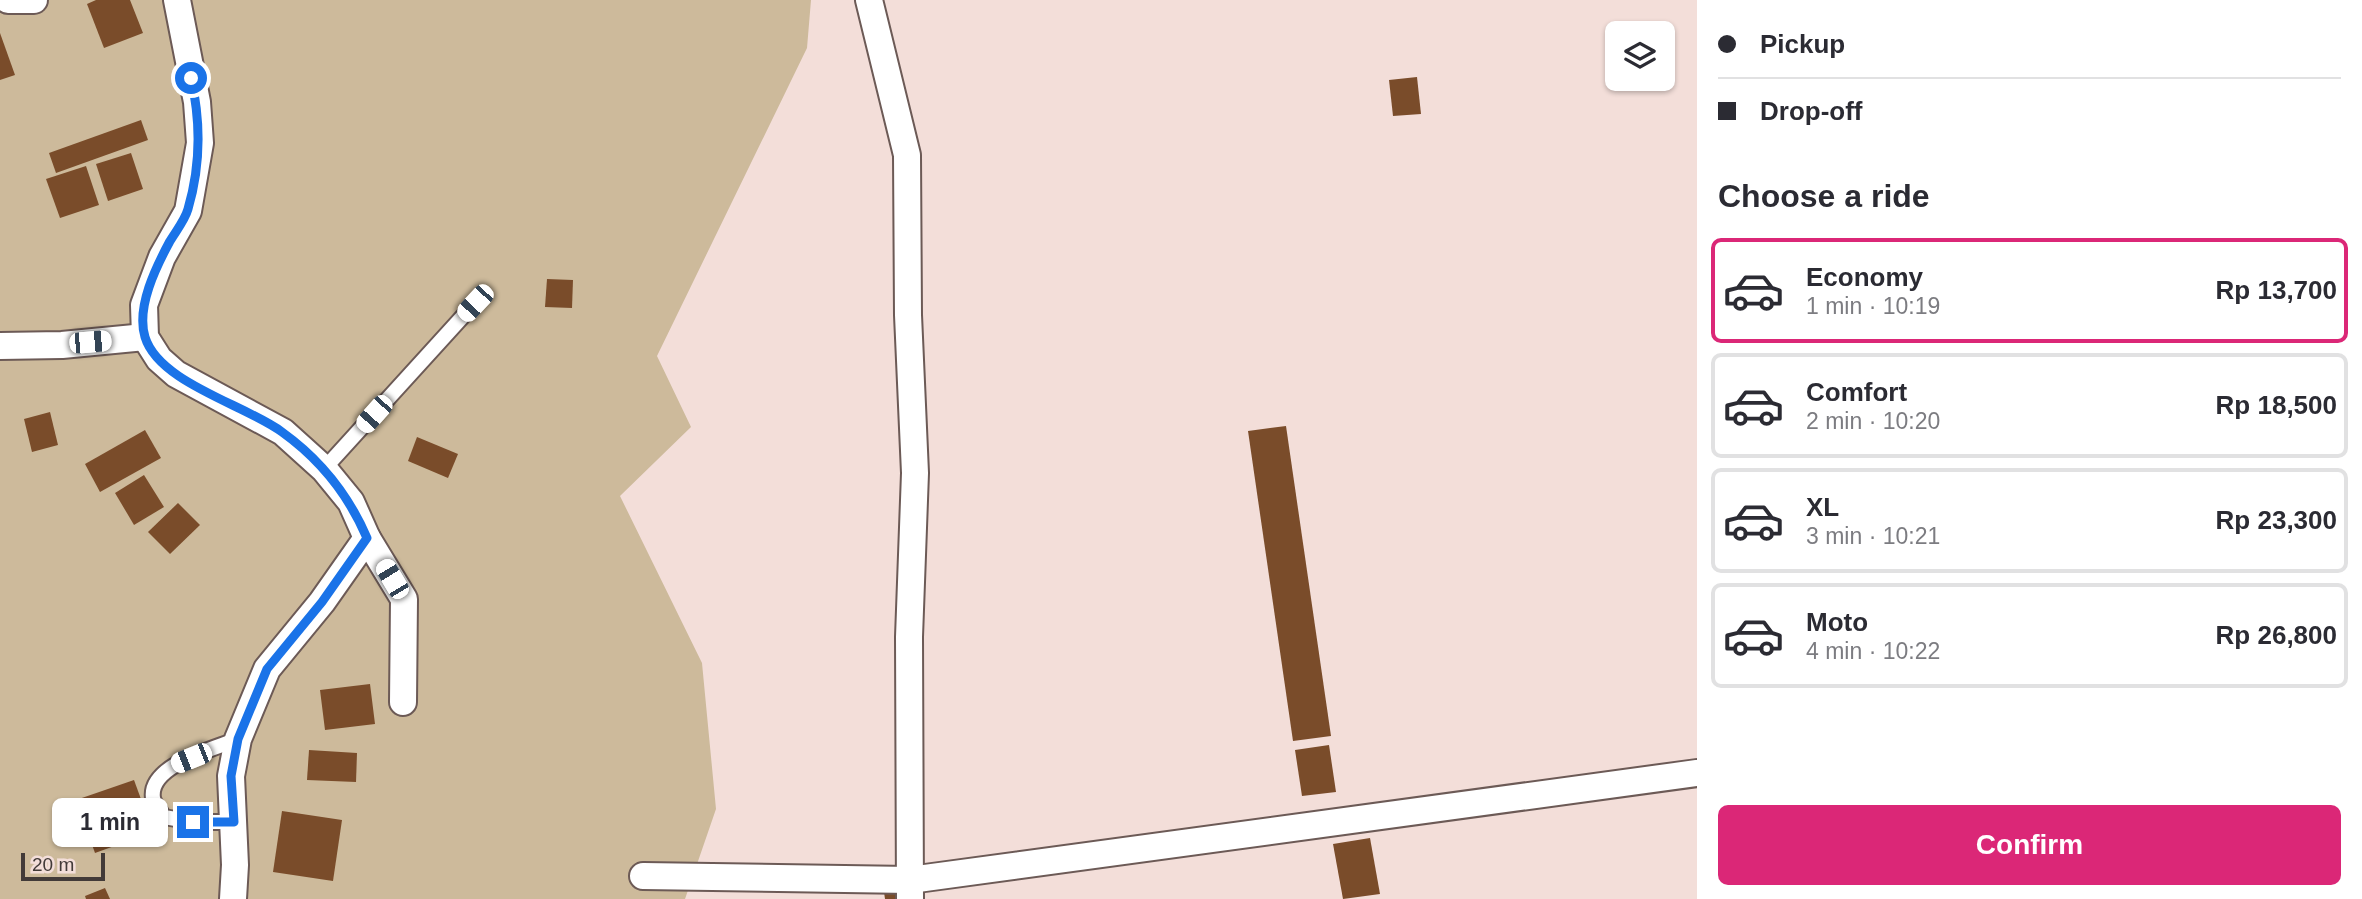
<!DOCTYPE html>
<html lang="en">
<head>
<meta charset="utf-8">
<style>
  body { margin:0; font-family:Helvetica,sans-serif; background:#f2f2f3; color:#2b2b33; height:100vh; display:flex; flex-direction:column; font-size:26px; white-space:nowrap }
  * { box-sizing:border-box; margin:0 }
  p { font-size:23px; color:#7c7c81 }
  .icon { flex:none; width:38px; height:38px; fill:none; stroke:currentColor; stroke-width:2; stroke-linecap:round; stroke-linejoin:round }
  .map { position:relative; flex:1; overflow:hidden }
  .drawer { display:flex; flex-direction:column; background:#fff; width:665px }
  .drawer>* { flex:none }
  .top-card { display:grid; align-content:center; height:154px; padding:0 21px; background:#fff }
  .fabs { position:absolute; left:1605px; top:21px; display:grid; gap:14px }
  .fabs a { display:grid; place-items:center; width:70px; height:70px; border-radius:10px; background:#fff; box-shadow:0 2px 5px #0004; font-size:35px }
  .scale { position:absolute; left:21px; bottom:18px; width:84px; box-sizing:border-box; padding-left:7px; border:4px solid #423a38; border-top:0; font-size:19px; line-height:24px; white-space:nowrap; color:#423a38; -webkit-text-stroke:5px #f3ded9; paint-order:stroke }
  .end { position:absolute; width:32px; height:32px; margin:-16px; border:9px solid #1a73e8; background:#fff; box-shadow:0 0 0 4px #fff }
  .from { border-radius:50% }
  .bubble { position:absolute; height:49px; border-radius:10px; background:#fff; box-shadow:0 2px 5px #0004; font-size:23px; font-weight:700; line-height:49px; text-align:center }
  .car { position:absolute; width:21px; height:42px; margin:-21px -10px; border-radius:9px; box-shadow:0 0 5px 2px #0007; background:linear-gradient(#fff 24%,#345 0 40%,#fff 0 76%,#345 0 86%,#fff 0) }
  .top-card b { display:flex; align-items:center; gap:24px; height:66px; font-size:26px }
  .top-card b+b { border-top:2px solid #e1e1e2 }
  .top-card i { width:18px; height:18px; background:#2b2b33 }
  ul { padding:0; list-style:none }
  li { display:flex; align-items:center; gap:21px; height:105px; margin:0 14px 10px; padding:0 7px; border:4px solid #e1e1e2; border-radius:10px }
  li div { flex:1 }
  li b { display:block; font-size:26px }
  li em { font-style:normal; font-weight:700 }
  li.on { border-color:#db2777 }
  li>.icon { width:63px; height:63px; stroke-width:1.5 }
  h2 { padding:0 21px; font-size:32px; line-height:84px }
  .cta { display:flex; gap:14px; margin-top:auto; padding:14px 21px }
  .cta a { flex:1; height:80px; border-radius:10px; background:#db2777; color:#fff; font-size:28px; font-weight:700; line-height:80px; text-align:center }
  main { display:flex; flex:1; min-height:0 }
  .map>svg:first-child { display:block }
  .green { fill:#cdba9b }
  .building { fill:#7a4c2a }
  .lines { fill:none; stroke-linecap:round; stroke-linejoin:round }
  .lane-casing { stroke:#6c5a56; stroke-width:18 }
  .street-casing { stroke:#6c5a56; stroke-width:30 }
  .lane { stroke:#fff; stroke-width:14 }
  .street { stroke:#fff; stroke-width:26 }
  .route { stroke:#1a73e8; stroke-width:9 }
</style>
</head>
<body>
<main>
<div class="map">
<svg width="1697" height="899" viewBox="0 0 1697 899">
  <rect width="100%" height="100%" fill="#f3ded9"/>
  <!-- green -->
  <polygon class="green" points="0,0 811,0 807,48 657,356 691,427 620,496 702,663 716,809 685,899 0,899"/>
  <!-- building -->
  <g class="building">
    <polygon points="96,0 130,0 143,33 104,48 87,4"/>
    <polygon points="0,33 15,75 0,80"/>
    <polygon points="1417,77 1421,114 1393,116 1389,80"/>
    <polygon points="141,120 148,140 56,173 49,153"/>
    <polygon points="131,153 143,189 108,201 96,164"/>
    <polygon points="86,166 99,205 60,218 46,179"/>
    <polygon points="547,279 573,280 572,308 545,307"/>
    <polygon points="50,412 58,445 32,452 24,419"/>
    <polygon points="1286,426 1331,736 1293,741 1248,431"/>
    <polygon points="145,430 161,458 100,492 85,464"/>
    <polygon points="417,437 458,454 448,478 408,461"/>
    <polygon points="144,475 164,507 134,525 115,493"/>
    <polygon points="178,503 200,525 170,554 148,532"/>
    <polygon points="370,684 375,724 325,730 320,690"/>
    <polygon points="1329,745 1336,792 1302,796 1295,750"/>
    <polygon points="309,750 357,753 356,782 307,780"/>
    <polygon points="134,780 153,832 95,853 76,800"/>
    <polygon points="282,811 342,820 333,881 273,872"/>
    <polygon points="1370,838 1380,894 1343,899 1333,844"/>
    <polygon points="105,888 110,899 86,899 85,896"/>
    <polygon points="900,889 902,899 885,899 884,892"/>
  </g>
  <g class="lines">
    <defs>
      <g id="lane">
        <polyline points="324,469 475,303"/>
        <path d="M234 822H193L164 817C161 812 154 804 153 798 148 765 214 749 238 739"/>
      </g>
      <g id="street">
        <polyline points="8,0 34,0"/>
        <polyline points="177,0 197,102 200,143 188,211 162,257 144,305 145,337 159,359 176,374 283,432 324,469 351,502 367,538 404,599 403,702"/>
        <polyline points="869,0 907,155 908,315 915,473 909,637 910,899"/>
        <polyline points="0,346 62,345 145,337"/>
        <polyline points="643,876 910,880 1697,773"/>
        <polyline points="233,899 235,865 231,776 238,739 267,669 322,602 367,538"/>
      </g>
    </defs>
    <!-- lane casing -->
    <use href="#lane" class="lane-casing"/>
    <!-- street casing -->
    <use href="#street" class="street-casing"/>
    <!-- lane -->
    <use href="#lane" class="lane"/>
    <!-- street -->
    <use href="#street" class="street"/>
  </g>
  <g class="lines">
    <!-- route -->
    <path class="route" d="M191 78C201 122 201 165 188 209 185 220 176 231 170 241 156 267 136 307 145 337 159 383 246 405 282 432 321 460 349 496 367 538L322 602 267 669 238 739 231 776 234 822H193"/>
  </g>
</svg>
<div class="fabs">
<a><svg class="icon" aria-label="layers" viewBox="0 0 24 24"><path d="M12 4l9 5-9 5-9-5zM3 14l9 5 9-5"/></svg></a>
</div>
<div class="scale">20 m</div>
<i class="end from" style="left:191px;top:78px"></i>
<i class="end" style="left:193px;top:822px"></i>
<div class="bubble" style="left:52px;top:798px;width:116px">1 min</div>
<i class="car" style="left:475px;top:303px;rotate:223deg"></i>
<i class="car" style="left:90px;top:342px;rotate:85deg"></i>
<i class="car" style="left:374px;top:414px;rotate:222deg"></i>
<i class="car" style="left:392px;top:579px;rotate:329deg"></i>
<i class="car" style="left:191px;top:758px;rotate:248deg"></i>
</div>
<section class="drawer">
<div class="top-card">
<b><i class="from"></i>Pickup</b>
<b><i></i>Drop-off</b>
</div>
<h2>Choose a ride</h2>
<ul>
<li class="on"><svg class="icon" aria-label="car" viewBox="0 0 24 24"><path d="M5 17H2v-5l4-1 3-4h7l3 4 3 1v5h-3M9 17h6M6 11h13"/><circle cx="7" cy="17" r="2"/><circle cx="17" cy="17" r="2"/></svg><div><b>Economy</b><p>1 min · 10:19</p></div><em>Rp 13,700</em></li>
<li><svg class="icon" aria-label="car" viewBox="0 0 24 24"><path d="M5 17H2v-5l4-1 3-4h7l3 4 3 1v5h-3M9 17h6M6 11h13"/><circle cx="7" cy="17" r="2"/><circle cx="17" cy="17" r="2"/></svg><div><b>Comfort</b><p>2 min · 10:20</p></div><em>Rp 18,500</em></li>
<li><svg class="icon" aria-label="car" viewBox="0 0 24 24"><path d="M5 17H2v-5l4-1 3-4h7l3 4 3 1v5h-3M9 17h6M6 11h13"/><circle cx="7" cy="17" r="2"/><circle cx="17" cy="17" r="2"/></svg><div><b>XL</b><p>3 min · 10:21</p></div><em>Rp 23,300</em></li>
<li><svg class="icon" aria-label="car" viewBox="0 0 24 24"><path d="M5 17H2v-5l4-1 3-4h7l3 4 3 1v5h-3M9 17h6M6 11h13"/><circle cx="7" cy="17" r="2"/><circle cx="17" cy="17" r="2"/></svg><div><b>Moto</b><p>4 min · 10:22</p></div><em>Rp 26,800</em></li>
</ul>
<div class="cta"><a>Confirm</a></div>
</section>
</main>
</body>
</html>
